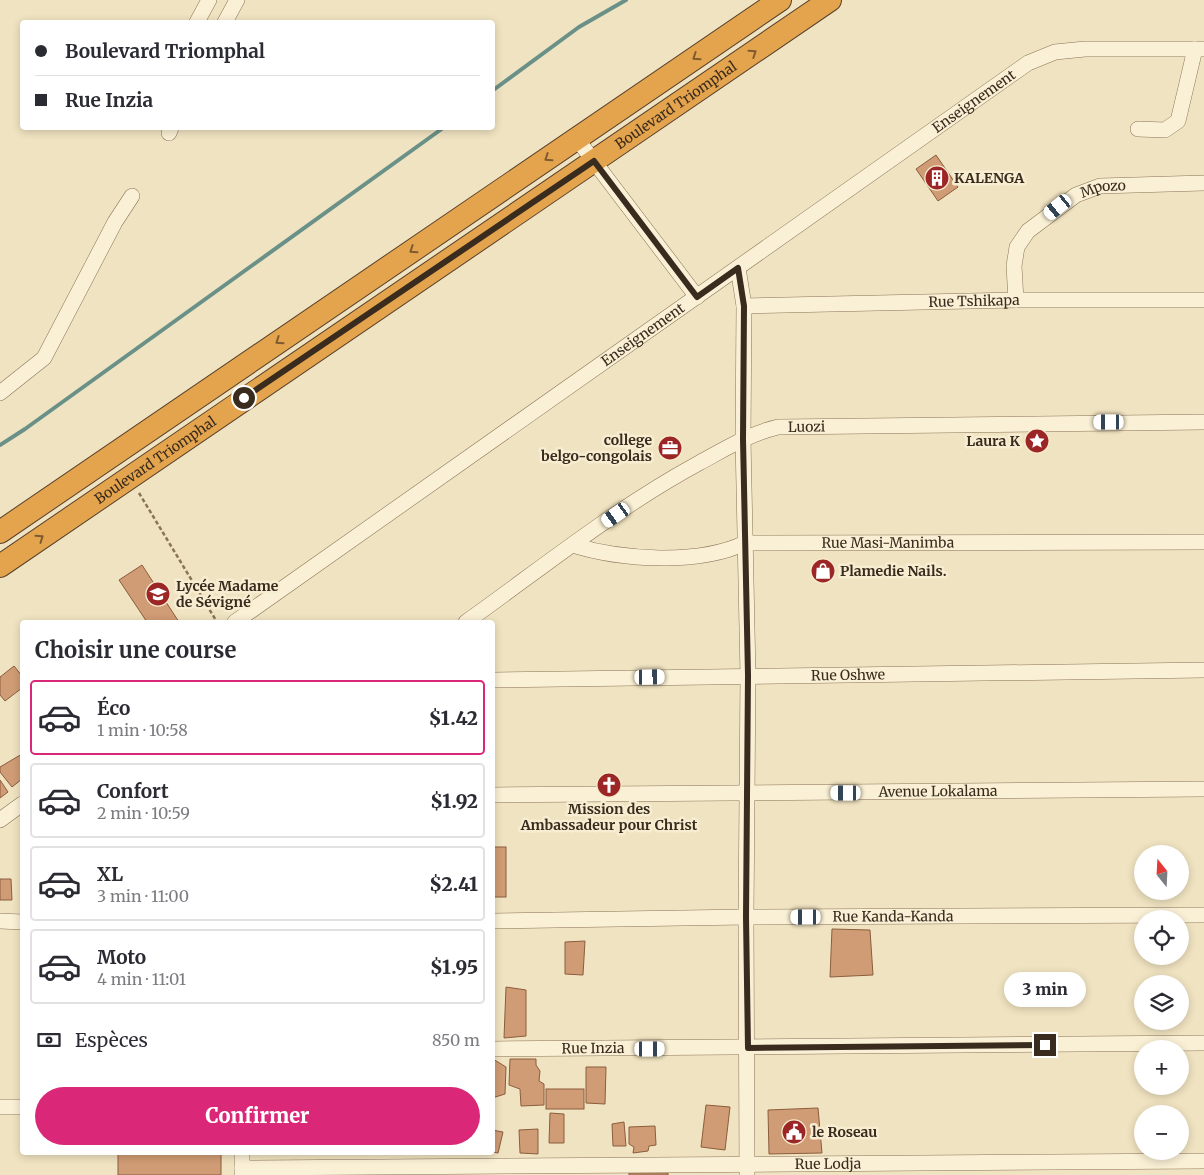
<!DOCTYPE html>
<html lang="fr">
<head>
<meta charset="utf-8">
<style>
  body { margin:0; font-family:Merriweather,serif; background:#f2f2f3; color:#2b2b33; height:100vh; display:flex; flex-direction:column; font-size:19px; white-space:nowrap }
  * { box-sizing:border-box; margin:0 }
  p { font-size:16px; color:#7c7c81 }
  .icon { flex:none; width:28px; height:28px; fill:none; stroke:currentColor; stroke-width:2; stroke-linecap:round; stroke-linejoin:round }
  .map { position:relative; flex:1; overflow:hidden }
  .panel { position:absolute; left:20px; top:620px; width:475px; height:535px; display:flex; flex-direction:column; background:#fff; border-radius:5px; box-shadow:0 2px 8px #0003 }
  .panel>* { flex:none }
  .banner { position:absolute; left:20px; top:20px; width:475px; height:110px; border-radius:5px; box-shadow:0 2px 8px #0003; display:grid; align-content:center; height:110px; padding:0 15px; background:#fff }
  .needle { width:32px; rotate:342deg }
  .buttons { position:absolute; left:1134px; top:845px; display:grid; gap:10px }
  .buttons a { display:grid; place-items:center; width:55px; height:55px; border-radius:50%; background:#fff; box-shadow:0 2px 8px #0003; font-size:25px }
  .end { position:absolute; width:22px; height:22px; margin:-11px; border:6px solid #392b1d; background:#fff; box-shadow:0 0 0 2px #fff }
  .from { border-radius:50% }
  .bubble { position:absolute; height:35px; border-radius:18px; background:#fff; box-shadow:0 2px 8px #0003; font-size:16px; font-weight:800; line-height:35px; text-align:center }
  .car { position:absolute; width:15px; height:30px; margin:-15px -8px; border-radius:6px; box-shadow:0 0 4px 1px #0007; background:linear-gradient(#fff 24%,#345 0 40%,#fff 0 76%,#345 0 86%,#fff 0) }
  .banner b { display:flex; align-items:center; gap:18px; height:48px; font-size:19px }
  .banner b+b { border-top:1px solid #e1e1e2 }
  .banner i { width:12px; height:12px; background:#2b2b33 }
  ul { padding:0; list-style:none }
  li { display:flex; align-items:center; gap:15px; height:75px; margin:0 10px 8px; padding:0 5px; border:2px solid #e1e1e2; border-radius:5px }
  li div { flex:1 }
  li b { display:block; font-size:19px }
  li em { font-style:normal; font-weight:800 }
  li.current { border-color:#db2777 }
  li>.icon { width:45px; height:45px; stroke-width:1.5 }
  h2 { padding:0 15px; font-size:22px; line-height:60px }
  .pay { display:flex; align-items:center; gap:12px; height:55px; padding:0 15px; font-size:19px }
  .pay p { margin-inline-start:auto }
  .button { display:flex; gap:10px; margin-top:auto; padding:10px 15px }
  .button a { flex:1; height:58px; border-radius:30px; background:#db2777; color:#fff; font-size:20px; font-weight:800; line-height:58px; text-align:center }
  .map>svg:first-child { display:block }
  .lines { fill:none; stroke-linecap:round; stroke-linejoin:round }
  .stream { stroke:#6a9188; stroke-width:4 }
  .building { fill:#d09c75; stroke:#8b5d3c }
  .minor-casing { stroke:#8a7458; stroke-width:16 }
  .highway-casing { stroke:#58412c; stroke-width:24 }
  .path { stroke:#8a7458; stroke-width:2.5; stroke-dasharray:4 2.5; stroke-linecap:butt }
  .minor { stroke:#faf0d5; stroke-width:15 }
  .highway { stroke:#e4a44d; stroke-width:22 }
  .oneway { stroke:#7d5b30 }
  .route { stroke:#392b1d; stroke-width:6 }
  .labels { text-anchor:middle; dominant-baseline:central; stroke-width:5; stroke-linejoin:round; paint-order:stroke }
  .street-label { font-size:14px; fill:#392b1d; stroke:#f7edd1 }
  .poi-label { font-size:14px; font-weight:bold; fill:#392b1d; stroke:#f7edd1; text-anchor:start }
</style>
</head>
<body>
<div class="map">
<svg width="1204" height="1175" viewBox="0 0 1204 1175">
  <rect width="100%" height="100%" fill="#f0e3c1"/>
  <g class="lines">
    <!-- stream -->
    <g class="stream">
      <polyline points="492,91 579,27 626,0"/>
      <polyline points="0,445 25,429 443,128"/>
    </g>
  </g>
  <!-- building -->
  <g class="building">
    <polygon points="936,155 958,187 938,201 916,169"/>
    <polygon points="142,565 179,622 147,622 119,580"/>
    <polygon points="14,666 22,676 22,688 5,701 0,695 0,677"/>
    <polygon points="22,754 22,779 12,787 0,772 0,767"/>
    <polygon points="0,780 8,792 0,798"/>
    <rect x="492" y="847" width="14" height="50"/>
    <polygon points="0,879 11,879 12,900 0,900"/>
    <polygon points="832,929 870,930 873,975 830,977"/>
    <polygon points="585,941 583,975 565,974 565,942"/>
    <polygon points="506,987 526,990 526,1036 504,1038"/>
    <polygon points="493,1059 506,1067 505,1094 492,1098"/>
    <polygon points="510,1059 536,1059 536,1065 540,1071 539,1081 544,1084 544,1105 521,1106 520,1089 509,1085"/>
    <polygon points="586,1067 606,1067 605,1104 586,1103"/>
    <rect x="546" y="1089" width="38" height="20"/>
    <polygon points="706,1105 730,1107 725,1150 701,1147"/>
    <polygon points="818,1108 822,1153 769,1154 768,1110"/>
    <polygon points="550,1113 564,1114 564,1143 549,1143"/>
    <polygon points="624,1122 626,1146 613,1146 612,1124"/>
    <polygon points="655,1126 656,1145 649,1146 648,1151 633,1153 634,1147 629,1144 629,1127"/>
    <polygon points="538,1129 538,1154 520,1153 519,1130"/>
    <polygon points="492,1130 503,1132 498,1153 492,1152"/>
    <rect x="118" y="1152" width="103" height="23"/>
    <rect x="629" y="1173" width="39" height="2"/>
  </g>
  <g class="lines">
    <defs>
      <g id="minor">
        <polyline points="197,22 209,0"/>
        <polyline points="225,22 237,0"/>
        <polyline points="1138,129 1165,130 1178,121 1195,49"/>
        <polyline points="169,133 171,128"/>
        <polyline points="577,139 697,297"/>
        <polyline points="738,268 744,306 743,439 748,675 746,917 747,1175"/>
        <path id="s1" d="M1016 300 1014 266 1017 247 1028 231 1076 195 1100 186 1204 183"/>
        <path id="s2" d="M744 306 1016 300H1204"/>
        <polyline points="0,393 44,358 115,222 132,196"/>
        <path id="s3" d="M573 545C621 560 699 565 745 543L1204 542"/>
        <path id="s4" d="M235 622 1028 63 1055 52 1085 49H1204"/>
        <path id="s5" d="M466 622C542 568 616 508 699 463 725 449 749 434 778 427L1204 422"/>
        <path id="s6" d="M492 680 1204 670"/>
        <path id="s7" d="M492 795 1204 789"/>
        <polyline points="0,820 22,804"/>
        <polyline points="0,921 22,922"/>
        <path id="s8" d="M492 921 746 917 1204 915"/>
        <path id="s9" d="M492 1049 1204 1043"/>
        <polyline points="0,1107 22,1107"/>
        <polyline points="242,1152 242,1175"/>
        <path id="s10" d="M242 1168 1204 1161"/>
      </g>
      <g id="highway">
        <polyline points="0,532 780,0"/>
        <path id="s11" d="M0 566 830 0"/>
      </g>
    </defs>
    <!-- minor casing -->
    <use href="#minor" class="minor-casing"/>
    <!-- highway casing -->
    <use href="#highway" class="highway-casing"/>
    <!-- path -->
    <polyline class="path" points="139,493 217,622"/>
    <!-- minor -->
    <use href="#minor" class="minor"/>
    <!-- highway -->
    <use href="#highway" class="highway"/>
  </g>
  <!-- one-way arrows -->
  <defs><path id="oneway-chevron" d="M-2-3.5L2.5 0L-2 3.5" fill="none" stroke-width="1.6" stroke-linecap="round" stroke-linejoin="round" transform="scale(1.25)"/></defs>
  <g class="oneway">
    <use href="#oneway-chevron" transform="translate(753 53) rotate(-34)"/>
    <use href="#oneway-chevron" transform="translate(696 57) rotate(146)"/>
    <use href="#oneway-chevron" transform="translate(548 158) rotate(146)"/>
    <use href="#oneway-chevron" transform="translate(413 250) rotate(146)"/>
    <use href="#oneway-chevron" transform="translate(279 341) rotate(146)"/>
    <use href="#oneway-chevron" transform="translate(40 538) rotate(-35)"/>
  </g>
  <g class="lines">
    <!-- route -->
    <polyline class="route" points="244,398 594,161 697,297 738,268 744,306 743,439 748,675 746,917 748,1048 1045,1045"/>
  </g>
  <!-- icons -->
  <defs>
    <symbol id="building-disc" viewBox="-11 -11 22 22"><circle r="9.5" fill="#9c2625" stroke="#f7edd1"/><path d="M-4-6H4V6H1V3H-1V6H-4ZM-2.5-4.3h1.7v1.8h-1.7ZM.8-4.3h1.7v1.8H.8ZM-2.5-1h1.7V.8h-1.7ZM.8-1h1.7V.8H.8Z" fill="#fff"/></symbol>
    <symbol id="sight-disc" viewBox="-11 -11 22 22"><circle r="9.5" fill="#9c2625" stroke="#f7edd1"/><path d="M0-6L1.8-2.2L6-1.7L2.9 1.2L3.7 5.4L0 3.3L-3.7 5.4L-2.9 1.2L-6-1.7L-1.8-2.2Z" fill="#fff"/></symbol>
    <symbol id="office-disc" viewBox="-11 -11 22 22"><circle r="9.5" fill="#9c2625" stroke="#f7edd1"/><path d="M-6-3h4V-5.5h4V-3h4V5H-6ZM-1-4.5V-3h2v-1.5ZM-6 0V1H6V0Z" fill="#fff"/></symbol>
    <symbol id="shop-disc" viewBox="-11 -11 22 22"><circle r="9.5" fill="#9c2625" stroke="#f7edd1"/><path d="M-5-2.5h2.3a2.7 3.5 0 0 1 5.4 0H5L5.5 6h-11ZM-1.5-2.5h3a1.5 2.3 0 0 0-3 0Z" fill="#fff"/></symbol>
    <symbol id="school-disc" viewBox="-11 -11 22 22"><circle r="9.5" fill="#9c2625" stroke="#f7edd1"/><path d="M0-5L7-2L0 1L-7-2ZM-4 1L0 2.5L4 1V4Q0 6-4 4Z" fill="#fff"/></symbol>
    <symbol id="church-disc" viewBox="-11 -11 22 22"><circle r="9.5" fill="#9c2625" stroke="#f7edd1"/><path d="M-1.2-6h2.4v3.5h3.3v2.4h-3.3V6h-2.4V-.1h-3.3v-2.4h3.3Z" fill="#fff"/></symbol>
    <symbol id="civic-disc" viewBox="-11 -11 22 22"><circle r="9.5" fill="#9c2625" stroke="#f7edd1"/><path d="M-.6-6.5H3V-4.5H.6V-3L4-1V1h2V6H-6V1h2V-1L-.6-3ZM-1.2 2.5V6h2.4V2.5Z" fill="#fff"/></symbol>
  </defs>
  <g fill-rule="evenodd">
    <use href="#building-disc" x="923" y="164" width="28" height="28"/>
    <use href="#sight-disc" x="1023" y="427" width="28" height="28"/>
    <use href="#office-disc" x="656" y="434" width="28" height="28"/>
    <use href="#shop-disc" x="809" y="557" width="28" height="28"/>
    <use href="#school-disc" x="144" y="580" width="28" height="28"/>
    <use href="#church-disc" x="595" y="771" width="28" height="28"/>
    <use href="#civic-disc" x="780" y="1118" width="28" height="28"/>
  </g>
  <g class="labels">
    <!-- street labels -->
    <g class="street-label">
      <text stroke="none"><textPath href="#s4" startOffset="904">Enseignement</textPath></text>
      <text stroke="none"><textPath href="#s11" startOffset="818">Boulevard Triomphal</textPath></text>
      <text stroke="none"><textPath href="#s1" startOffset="161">Mpozo</textPath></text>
      <text stroke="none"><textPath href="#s2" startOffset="230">Rue Tshikapa</textPath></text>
      <text stroke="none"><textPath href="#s4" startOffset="499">Enseignement</textPath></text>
      <text stroke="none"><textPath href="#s5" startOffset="398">Luozi</textPath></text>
      <text stroke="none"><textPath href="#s11" startOffset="188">Boulevard Triomphal</textPath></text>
      <text stroke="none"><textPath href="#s3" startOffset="318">Rue Masi-Manimba</textPath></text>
      <text stroke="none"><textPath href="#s6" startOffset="356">Rue Oshwe</textPath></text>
      <text stroke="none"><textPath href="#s7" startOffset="446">Avenue Lokalama</textPath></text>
      <text stroke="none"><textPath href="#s8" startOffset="401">Rue Kanda-Kanda</textPath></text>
      <text stroke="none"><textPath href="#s9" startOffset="101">Rue Inzia</textPath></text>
      <text stroke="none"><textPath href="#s10" startOffset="586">Rue Lodja</textPath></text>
    </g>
    <!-- poi labels -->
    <g class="poi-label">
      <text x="954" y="178">KALENGA</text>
      <text x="652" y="440" text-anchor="end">college<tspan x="652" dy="16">belgo-congolais</tspan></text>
      <text x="1020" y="441" text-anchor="end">Laura K</text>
      <text x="840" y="571">Plamedie Nails.</text>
      <text x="176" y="586">Lycée Madame<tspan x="176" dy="16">de Sévigné</tspan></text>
      <text x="609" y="809" text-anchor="middle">Mission des<tspan x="609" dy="16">Ambassadeur pour Christ</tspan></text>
      <text x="812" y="1132">le Roseau</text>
    </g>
  </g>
</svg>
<div class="buttons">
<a><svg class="needle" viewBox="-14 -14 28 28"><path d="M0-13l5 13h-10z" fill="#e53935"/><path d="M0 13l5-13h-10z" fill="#7c7c81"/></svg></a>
<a><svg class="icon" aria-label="locate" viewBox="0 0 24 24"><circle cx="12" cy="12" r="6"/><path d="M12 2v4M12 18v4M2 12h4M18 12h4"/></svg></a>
<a><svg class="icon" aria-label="layers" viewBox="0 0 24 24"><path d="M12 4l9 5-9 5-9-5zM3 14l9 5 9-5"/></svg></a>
<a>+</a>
<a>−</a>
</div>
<i class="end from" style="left:244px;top:398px"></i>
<i class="end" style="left:1045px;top:1045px"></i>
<div class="bubble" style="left:1004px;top:972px;width:82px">3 min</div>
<i class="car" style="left:1058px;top:207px;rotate:231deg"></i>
<i class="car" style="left:1109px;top:422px;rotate:270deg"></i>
<i class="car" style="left:616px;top:515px;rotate:235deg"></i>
<i class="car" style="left:650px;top:677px;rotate:89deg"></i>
<i class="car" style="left:846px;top:793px;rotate:270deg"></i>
<i class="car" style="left:806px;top:917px;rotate:270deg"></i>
<i class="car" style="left:650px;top:1049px;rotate:90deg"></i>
<div class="banner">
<b><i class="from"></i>Boulevard Triomphal</b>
<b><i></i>Rue Inzia</b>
</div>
<section class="panel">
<h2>Choisir une course</h2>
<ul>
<li class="current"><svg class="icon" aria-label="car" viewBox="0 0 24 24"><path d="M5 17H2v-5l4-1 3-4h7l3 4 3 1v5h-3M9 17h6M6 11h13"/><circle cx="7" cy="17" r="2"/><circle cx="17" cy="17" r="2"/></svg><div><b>Éco</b><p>1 min · 10:58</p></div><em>$1.42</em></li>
<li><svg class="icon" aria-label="car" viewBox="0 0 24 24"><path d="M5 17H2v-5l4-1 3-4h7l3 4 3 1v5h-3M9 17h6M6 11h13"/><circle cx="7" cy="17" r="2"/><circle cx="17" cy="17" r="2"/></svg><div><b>Confort</b><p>2 min · 10:59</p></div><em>$1.92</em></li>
<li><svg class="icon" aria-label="car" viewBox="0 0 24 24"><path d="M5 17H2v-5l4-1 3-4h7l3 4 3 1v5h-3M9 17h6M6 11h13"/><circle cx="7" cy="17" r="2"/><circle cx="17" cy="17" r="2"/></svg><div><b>XL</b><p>3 min · 11:00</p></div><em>$2.41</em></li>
<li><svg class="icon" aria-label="car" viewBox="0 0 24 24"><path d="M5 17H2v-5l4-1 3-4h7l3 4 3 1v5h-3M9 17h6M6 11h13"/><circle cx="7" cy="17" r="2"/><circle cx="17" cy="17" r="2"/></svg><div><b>Moto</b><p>4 min · 11:01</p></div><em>$1.95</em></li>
</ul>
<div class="pay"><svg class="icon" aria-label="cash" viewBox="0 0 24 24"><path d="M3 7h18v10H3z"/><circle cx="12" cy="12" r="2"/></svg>Espèces<p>850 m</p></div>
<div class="button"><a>Confirmer</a></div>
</section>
</div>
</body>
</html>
